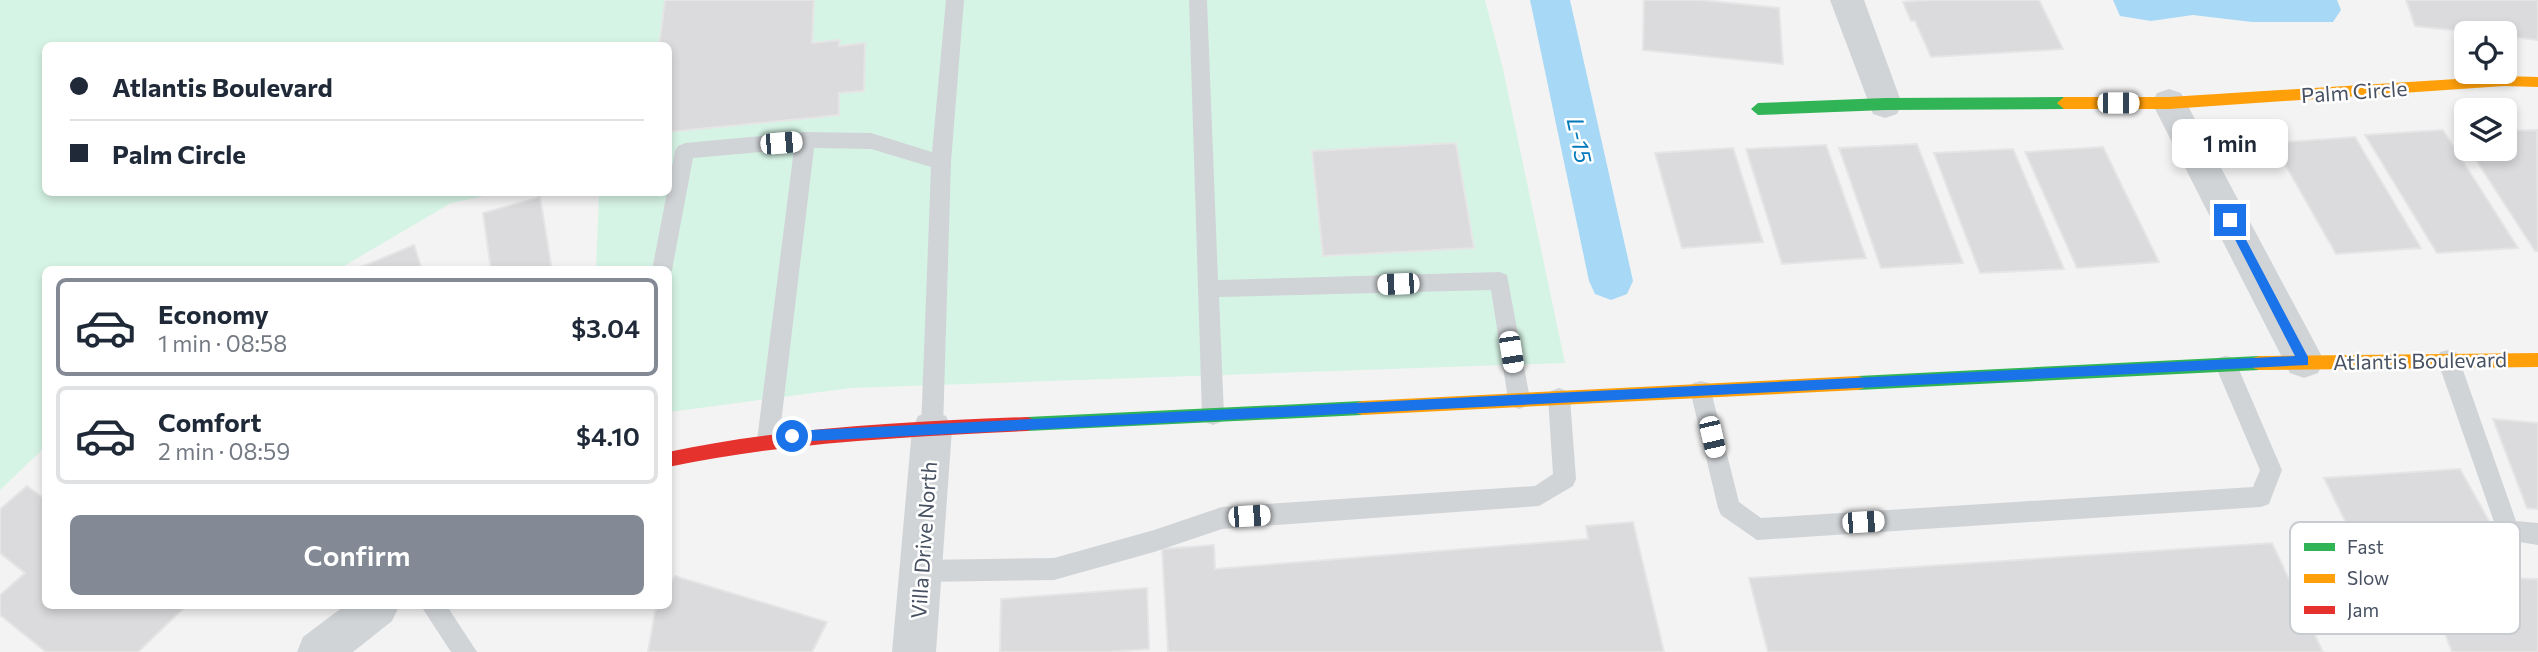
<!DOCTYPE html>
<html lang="en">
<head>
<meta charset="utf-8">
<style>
  body { margin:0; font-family:Commissioner,sans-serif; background:#f6f6f7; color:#1f2937; height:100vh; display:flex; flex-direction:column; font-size:26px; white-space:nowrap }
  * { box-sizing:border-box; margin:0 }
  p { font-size:23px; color:#747a83 }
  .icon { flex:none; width:38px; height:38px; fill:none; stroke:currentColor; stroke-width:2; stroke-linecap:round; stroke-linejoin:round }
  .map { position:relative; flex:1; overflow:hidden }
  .drawer { position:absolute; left:42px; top:266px; width:630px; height:343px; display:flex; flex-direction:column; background:#fff; border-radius:10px; box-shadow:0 4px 10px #0003 }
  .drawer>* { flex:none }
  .hud { position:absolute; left:42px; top:42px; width:630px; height:154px; border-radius:10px; box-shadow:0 4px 10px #0003; display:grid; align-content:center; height:154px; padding:0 28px; background:#fff }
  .tools { position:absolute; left:2454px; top:21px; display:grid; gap:14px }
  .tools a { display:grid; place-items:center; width:63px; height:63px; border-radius:10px; background:#fff; box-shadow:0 4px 10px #0003; font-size:35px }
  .end { position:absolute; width:32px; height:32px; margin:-16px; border:9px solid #1a73e8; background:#fff; box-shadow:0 0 0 4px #fff }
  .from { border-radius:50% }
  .bubble { position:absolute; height:49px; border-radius:10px; background:#fff; box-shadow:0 4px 10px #0003; font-size:23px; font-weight:600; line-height:49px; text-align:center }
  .car { position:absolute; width:21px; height:42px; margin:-21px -10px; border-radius:9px; box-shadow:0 0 5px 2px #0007; background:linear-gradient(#fff 24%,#345 0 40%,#fff 0 76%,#345 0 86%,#fff 0) }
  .hud b { display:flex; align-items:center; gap:24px; height:66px; font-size:26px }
  .hud b+b { border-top:2px solid #e0e1e3 }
  .hud i { width:18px; height:18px; background:#1f2937 }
  ul { padding:12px 0 0; list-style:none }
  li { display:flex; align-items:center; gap:21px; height:98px; margin:0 14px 10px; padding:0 14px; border:4px solid #e0e1e3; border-radius:10px }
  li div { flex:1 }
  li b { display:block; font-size:26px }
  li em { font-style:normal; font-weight:600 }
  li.active { border-color:#848a95 }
  li>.icon { width:63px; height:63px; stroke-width:1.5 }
  .cta { display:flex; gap:14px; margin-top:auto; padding:14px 28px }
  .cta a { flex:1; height:80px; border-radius:10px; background:#848a95; color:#fff; font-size:28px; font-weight:600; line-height:80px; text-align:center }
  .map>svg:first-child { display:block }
  .green { fill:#d6f4e6 }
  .water { fill:#a7d9f6 }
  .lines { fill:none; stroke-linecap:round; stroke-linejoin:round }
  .canal { fill:#a7d9f6; fill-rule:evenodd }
  .building { fill:#dbdbdd; stroke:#e5e5e6; stroke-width:2 }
  .lane { fill:#d1d4d7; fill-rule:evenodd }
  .street { fill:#d1d4d7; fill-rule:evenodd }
  .fast { fill:#30b455; fill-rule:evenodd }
  .slow { fill:#ff9f0a; fill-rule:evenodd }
  .jam { fill:#e5322d; fill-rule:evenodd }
  .route { fill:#1a73e8 }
  .labels { text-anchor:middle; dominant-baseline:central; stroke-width:5; stroke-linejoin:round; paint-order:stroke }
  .street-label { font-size:21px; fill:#475162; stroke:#fff }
  .water-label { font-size:23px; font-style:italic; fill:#0078bc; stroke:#fff }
  .key { fill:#fff; stroke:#c8cbd0; stroke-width:2 }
  .key-label { font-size:19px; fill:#475162 }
</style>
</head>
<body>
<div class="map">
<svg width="2538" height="652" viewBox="0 0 2538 652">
  <rect width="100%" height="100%" fill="#f4f3f3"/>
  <!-- green -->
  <polygon class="green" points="0,0 1485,0 1503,69 1565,363 851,388 669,412 668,270 596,269 599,193 668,192 668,46 46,46 46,192 499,193 451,203 339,269 46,270 45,447 0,490"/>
  <!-- water -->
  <polygon class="water" points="2113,0 2337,0 2341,10 2333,22 2252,22 2193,15 2151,21 2120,16"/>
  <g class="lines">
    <!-- canal -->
    <polygon class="canal" points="1530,0 1570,0 1633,281 1627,294 1611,300 1595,294 1589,281"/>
  </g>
  <!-- building -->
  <g class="building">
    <polygon points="665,0 814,0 812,43 840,40 839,46 865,43 864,91 839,93 839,115 668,132 668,46 659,46"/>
    <polygon points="1644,0 1700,0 1779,8 1783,64 1643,50"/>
    <polygon points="1930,0 2039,0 2063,49 1931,57 1915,21 1911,21 1903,2"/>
    <polygon points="2406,0 2538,0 2538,40 2504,36 2504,33 2479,33 2415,26"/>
    <polygon points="2443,130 2518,248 2437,253 2365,135"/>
    <polygon points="2537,130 2538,251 2535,251 2469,149 2504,149 2504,131"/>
    <polygon points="2355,137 2421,248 2336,254 2273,143"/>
    <polygon points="1456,143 1474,248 1323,256 1312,151"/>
    <polygon points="1917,144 1963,263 1881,268 1839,148"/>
    <polygon points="1826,145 1866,258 1782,264 1746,149"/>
    <polygon points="2103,147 2159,262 2077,268 2025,152"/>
    <polygon points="1733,148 1763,242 1682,248 1655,153"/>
    <polygon points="2013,149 2064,269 1980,273 1934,153"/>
    <polygon points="540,197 552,270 491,270 483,213"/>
    <polygon points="414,245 422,270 354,270"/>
    <polygon points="2493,419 2538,423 2538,509 2527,508"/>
    <polygon points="2460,469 2494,530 2354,539 2324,478"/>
    <polygon points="27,486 46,500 46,606 186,606 138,652 46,652 0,615 0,595 25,573 0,553 0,509"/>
    <polygon points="1633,522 1664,652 1168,652 1162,549 1214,545 1215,569 1588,539 1586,526"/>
    <polygon points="2272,543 2323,652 1768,652 1749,578"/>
    <polygon points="2449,544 2498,547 2511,578 2538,579 2538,652 2452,652 2422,571 2461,573"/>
    <polygon points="675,576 827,622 812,652 648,652 655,612 659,606 668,606 668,588"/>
    <polygon points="1147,588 1149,649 1108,652 1000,652 1001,599"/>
  </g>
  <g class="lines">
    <!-- lane -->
    <g class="lane">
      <polygon points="946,0 964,0 951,162 943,429 940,436 932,439 924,436 921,429 931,167 871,149 814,148 779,440 776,447 768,450 760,447 757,440 794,149 693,158 672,270 668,276 668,270 652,270 675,151 678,146 685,143 805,132 871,133 932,152"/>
      <polygon points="1189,0 1207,0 1218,280 1500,272 1507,275 1530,399 1527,406 1519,409 1511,406 1508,399 1491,290 1219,297 1224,415 1221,422 1213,425 1205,422 1202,415"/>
      <polygon points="2448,350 2456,352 2459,359 2516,521 2538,523 2538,545 2500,539 2437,359 2440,352"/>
      <polygon points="2226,356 2234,358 2282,470 2269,504 2261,507 1757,540 1721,515 1718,508 1690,390 1693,383 1701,381 1709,383 1739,502 1761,518 2253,487 2260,470 2215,365 2218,358"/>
      <polygon points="1559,388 1567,391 1570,398 1576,479 1573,486 1539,506 1222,529 1154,552 1054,580 921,582 913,579 909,571 913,563 921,560 1054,558 1154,530 1222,507 1535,486 1553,474 1548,398 1551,391"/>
      <polygon points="421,606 447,606 477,652 451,652"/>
    </g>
    <!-- street -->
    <g class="street">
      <polygon points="1830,0 1864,0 1902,104 1897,114 1885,118 1873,114"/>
      <polygon points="2169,89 2181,93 2318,349 2324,361 2318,373 2304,378 2290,373 2152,103 2157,93"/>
      <polygon points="932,411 946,416 952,429 936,652 892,652 912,429 918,416"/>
      <polygon points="344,606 399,606 392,621 353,652 297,652 303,637"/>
    </g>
    <!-- fast -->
    <g class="fast">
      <polygon points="2064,97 2071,103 2064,109 1885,110 1758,115 1751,109 1758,103 1885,98"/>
      <polygon points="2259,356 2265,358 2267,363 2265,368 2259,370 1858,390 1852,388 1850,383 1852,378 1858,376"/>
      <polygon points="1362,401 1368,403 1370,408 1368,413 1362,415 1027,431 1021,429 1019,424 1021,419 1027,417"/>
    </g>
    <!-- slow -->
    <g class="slow">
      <polygon points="2504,76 2538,77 2538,87 2504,86 2169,109 2064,109 2057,103 2064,97 2169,97"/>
      <polygon points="2538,353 2538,367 2259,370 2253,368 2251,363 2253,358 2259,356"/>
      <polygon points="1858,376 1864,378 1866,383 1864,388 1858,390 1362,415 1356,413 1354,408 1356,403 1362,401"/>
    </g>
    <!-- jam -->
    <path class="jam" d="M1027 417 1033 419 1035 424 1033 429 1027 431C906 437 787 442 668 467V452C787 427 906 422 1027 417Z"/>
  </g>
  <!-- route -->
  <polygon class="route" points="2230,216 2234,217 2308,357 2308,365 792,442 786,436 792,431 2295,356 2225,220"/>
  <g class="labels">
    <!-- street labels -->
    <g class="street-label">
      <text transform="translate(2354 91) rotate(-4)">Palm Circle</text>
      <text transform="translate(2420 360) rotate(-1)">Atlantis Boulevard</text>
      <text transform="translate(923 540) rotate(-86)">Villa Drive North</text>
    </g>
    <!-- water labels -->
    <g class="water-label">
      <text transform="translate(1580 140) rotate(78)">L-15</text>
    </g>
  </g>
  <!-- legend -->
  <rect x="2290" y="522" width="230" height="112" rx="10" class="key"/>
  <rect x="2304" y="543" width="31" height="8" fill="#30b455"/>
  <rect x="2304" y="574" width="31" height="9" fill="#ff9f0a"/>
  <rect x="2304" y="606" width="31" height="8" fill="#e5322d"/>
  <g class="key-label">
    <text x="2347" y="554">Fast</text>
    <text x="2347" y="585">Slow</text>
    <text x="2347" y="617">Jam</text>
  </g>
</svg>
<div class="tools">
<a><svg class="icon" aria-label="locate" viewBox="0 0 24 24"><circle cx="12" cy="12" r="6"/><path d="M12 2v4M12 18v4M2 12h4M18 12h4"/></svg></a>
<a><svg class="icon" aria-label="layers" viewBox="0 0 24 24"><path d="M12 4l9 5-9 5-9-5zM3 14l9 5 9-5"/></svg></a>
</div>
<i class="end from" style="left:792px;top:436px"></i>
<i class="end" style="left:2230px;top:220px"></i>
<div class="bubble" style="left:2172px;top:119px;width:116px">1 min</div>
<i class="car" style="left:2118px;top:103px;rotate:90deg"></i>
<i class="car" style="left:781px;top:143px;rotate:85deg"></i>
<i class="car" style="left:1398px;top:284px;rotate:268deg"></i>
<i class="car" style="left:1511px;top:352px;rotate:171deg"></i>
<i class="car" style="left:1712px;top:437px;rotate:167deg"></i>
<i class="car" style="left:1249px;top:516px;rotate:86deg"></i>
<i class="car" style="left:1863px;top:522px;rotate:86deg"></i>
<div class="hud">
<b><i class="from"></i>Atlantis Boulevard</b>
<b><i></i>Palm Circle</b>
</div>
<section class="drawer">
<ul>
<li class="active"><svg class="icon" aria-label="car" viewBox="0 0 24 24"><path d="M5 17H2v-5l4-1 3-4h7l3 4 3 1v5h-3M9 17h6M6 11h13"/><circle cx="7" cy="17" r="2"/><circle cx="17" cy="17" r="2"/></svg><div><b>Economy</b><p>1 min · 08:58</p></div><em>$3.04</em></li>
<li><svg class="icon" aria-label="car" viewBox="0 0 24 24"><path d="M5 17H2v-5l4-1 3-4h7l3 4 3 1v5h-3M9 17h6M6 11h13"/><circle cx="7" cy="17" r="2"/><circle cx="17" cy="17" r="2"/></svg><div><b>Comfort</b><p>2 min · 08:59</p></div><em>$4.10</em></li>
</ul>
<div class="cta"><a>Confirm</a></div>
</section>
</div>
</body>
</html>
